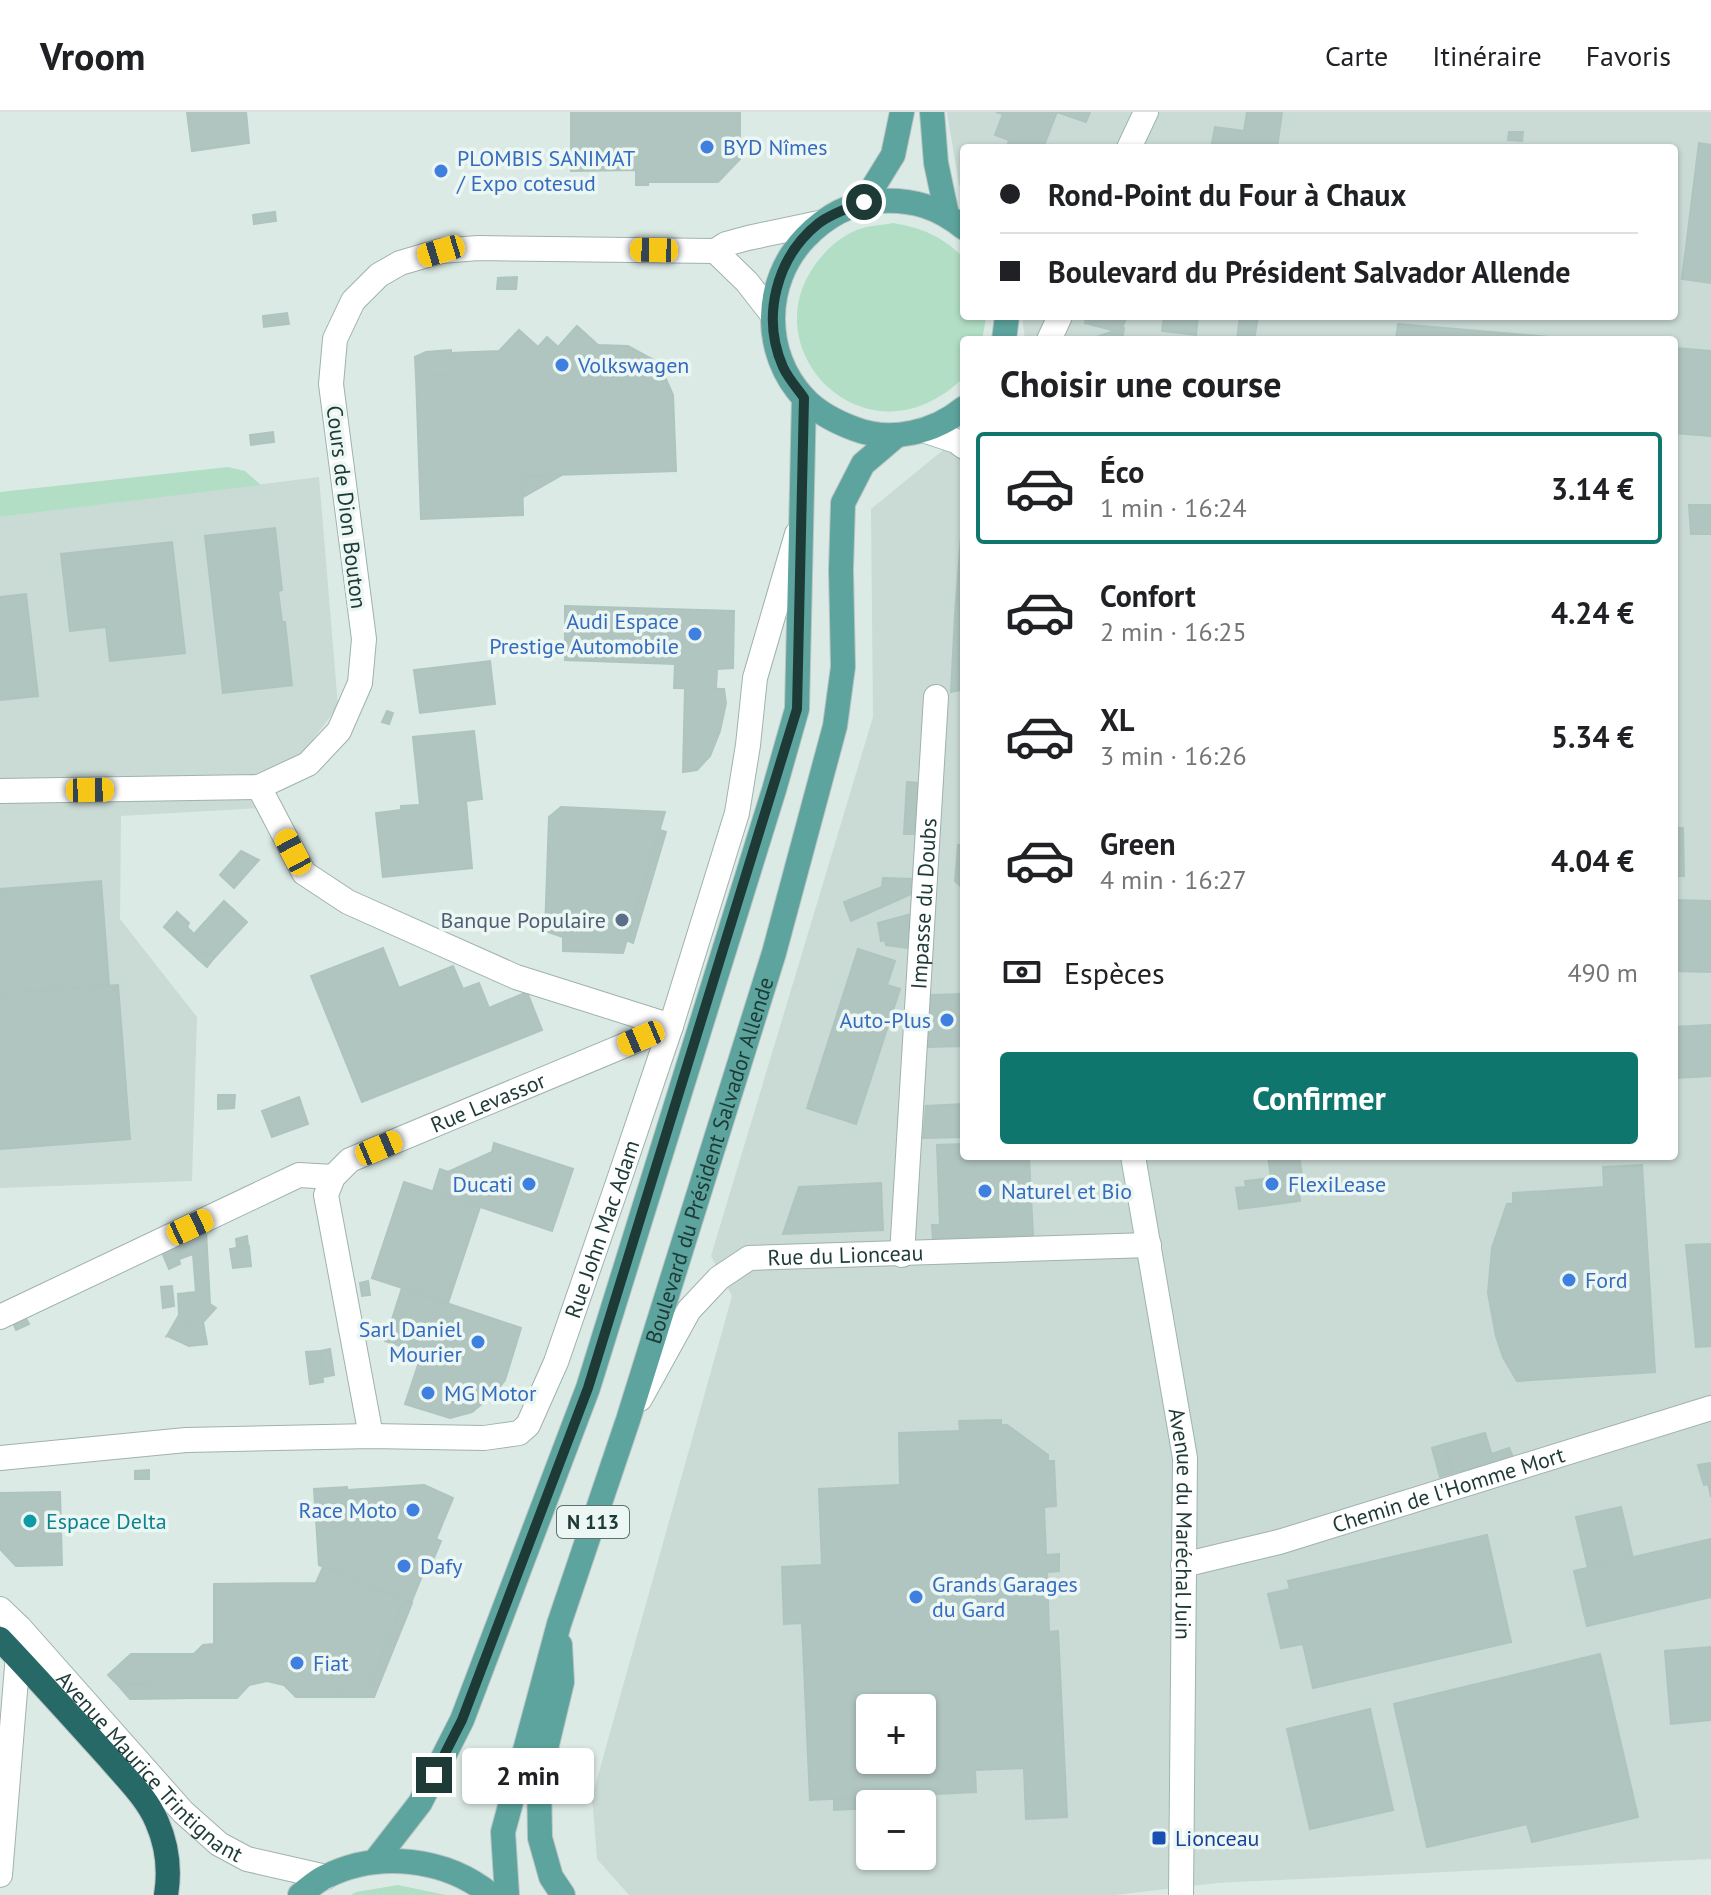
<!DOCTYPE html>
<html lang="fr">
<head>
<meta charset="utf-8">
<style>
  body { margin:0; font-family:"PT Sans",sans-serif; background:#f6f6f6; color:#202124; height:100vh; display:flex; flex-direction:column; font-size:30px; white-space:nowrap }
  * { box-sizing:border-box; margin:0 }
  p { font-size:26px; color:#757577 }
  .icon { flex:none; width:44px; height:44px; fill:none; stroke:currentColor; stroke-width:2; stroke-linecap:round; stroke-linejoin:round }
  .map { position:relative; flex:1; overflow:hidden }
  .drawer { position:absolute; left:960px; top:224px; width:718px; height:824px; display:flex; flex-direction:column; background:#fff; border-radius:8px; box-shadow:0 2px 6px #0004 }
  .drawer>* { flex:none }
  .banner { position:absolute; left:960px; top:32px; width:718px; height:176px; border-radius:8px; box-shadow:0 2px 6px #0004; display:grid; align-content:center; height:176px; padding:0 40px; background:#fff }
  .fabs { position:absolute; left:856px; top:1582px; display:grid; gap:16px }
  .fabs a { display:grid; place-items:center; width:80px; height:80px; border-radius:8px; background:#fff; box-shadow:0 2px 6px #0004; font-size:40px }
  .end { position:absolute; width:36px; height:36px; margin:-18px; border:10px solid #1d3a37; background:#fff; box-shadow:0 0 0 4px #fff }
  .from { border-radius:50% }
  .bubble { position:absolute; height:56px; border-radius:8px; background:#fff; box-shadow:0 2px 6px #0004; font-size:26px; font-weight:800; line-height:56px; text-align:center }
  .car { position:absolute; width:24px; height:48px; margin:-24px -12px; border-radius:10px; box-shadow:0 0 6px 2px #0007; background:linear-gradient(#f5c518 24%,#345 0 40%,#f5c518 0 76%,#345 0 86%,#f5c518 0) }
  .banner b { display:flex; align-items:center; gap:28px; height:76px; font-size:30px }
  .banner b+b { border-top:2px solid #e0e0e0 }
  .banner i { width:20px; height:20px; background:#202124 }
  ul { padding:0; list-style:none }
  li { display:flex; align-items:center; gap:24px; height:112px; margin:0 16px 12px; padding:0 24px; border:4px solid transparent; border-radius:8px }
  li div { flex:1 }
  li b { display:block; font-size:30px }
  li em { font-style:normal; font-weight:800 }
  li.active { border-color:#0f766e }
  li>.icon { width:72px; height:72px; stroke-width:1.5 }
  h2 { padding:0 40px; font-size:36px; line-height:96px }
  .pay { display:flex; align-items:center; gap:20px; height:88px; padding:0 40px; font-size:30px }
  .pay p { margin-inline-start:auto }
  .cta { display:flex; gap:16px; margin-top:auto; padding:16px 40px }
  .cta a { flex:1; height:92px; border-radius:8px; background:#0f766e; color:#fff; font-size:32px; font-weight:800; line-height:92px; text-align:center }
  header { display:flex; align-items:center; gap:48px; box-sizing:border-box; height:112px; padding:0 40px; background:#fff; border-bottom:2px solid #e0e0e0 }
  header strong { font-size:38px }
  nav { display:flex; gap:44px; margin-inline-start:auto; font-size:28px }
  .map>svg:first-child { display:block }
  .built { fill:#cadad5; fill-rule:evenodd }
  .green { fill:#b2dec5 }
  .building { fill:#b1c5c0; stroke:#aec4bf; stroke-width:2; fill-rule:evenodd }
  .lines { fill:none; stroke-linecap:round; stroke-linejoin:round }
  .street-casing { stroke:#9fb2ae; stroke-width:26 }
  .secondary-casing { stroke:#9ab7b1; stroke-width:26 }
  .primary-casing { stroke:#bbc4c3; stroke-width:26 }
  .highway-casing { stroke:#bbc4c3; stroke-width:26 }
  .street { stroke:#fff; stroke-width:24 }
  .secondary { stroke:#fff; stroke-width:24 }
  .primary { stroke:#5ca49d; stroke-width:24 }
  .highway { stroke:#266966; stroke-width:24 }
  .route { stroke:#1d3a37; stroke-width:10 }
  .shop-dot { fill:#3f7fe0; stroke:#ecf7f3; stroke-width:3 }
  .service-dot { fill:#5c6f8a; stroke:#ecf7f3; stroke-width:3 }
  .culture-dot { fill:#0f9aa8; stroke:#ecf7f3; stroke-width:3 }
  .transit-dot { fill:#1a4fb4; stroke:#ecf7f3; stroke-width:3 }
  .labels { text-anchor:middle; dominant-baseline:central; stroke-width:7; stroke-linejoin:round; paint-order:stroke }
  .shield { fill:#ecf7f3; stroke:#5b736f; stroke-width:2 }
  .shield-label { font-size:20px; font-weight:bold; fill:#1d3a37 }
  .shop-label { font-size:22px; fill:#366cbe; stroke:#ecf7f3; text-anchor:start }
  .street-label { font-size:22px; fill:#1d3a37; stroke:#ecf7f3 }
  .service-label { font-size:22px; fill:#4e5e75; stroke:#ecf7f3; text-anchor:end }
  .culture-label { font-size:22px; fill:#0d838f; stroke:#ecf7f3; text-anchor:start }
  .transit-label { font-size:22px; fill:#164399; stroke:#ecf7f3; text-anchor:start }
</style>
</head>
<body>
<header>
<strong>Vroom</strong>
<nav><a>Carte</a><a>Itinéraire</a><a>Favoris</a></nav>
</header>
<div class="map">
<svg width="1711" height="1783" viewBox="0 0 1711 1783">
  <rect width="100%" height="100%" fill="#dceae6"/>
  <!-- built -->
  <g class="built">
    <path d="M947 0H1711V1747L1217 1771 1115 1783H629L597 1747 592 1685 732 1184 711 1144 873 605 871 397 964 321V1044H1674V228H1025L1022 204H1674V36H964V80L959 73ZM870 1596H922V1648H870ZM870 1692H922V1744H870Z"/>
    <polygon points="319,365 338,594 262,696 121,704 120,807 197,905 192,1069 0,1076 0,405"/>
  </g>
  <!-- green -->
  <g class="green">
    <path d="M893 111C923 116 943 125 964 146V204L986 206 982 228H964V265C867 362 742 232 823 143 833 131 848 120 863 116 873 113 884 113 893 111Z"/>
    <polygon points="228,355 245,359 261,373 0,405 0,380"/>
    <polygon points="398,1773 446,1783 351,1783 356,1780"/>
  </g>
  <!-- building -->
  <g class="building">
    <polygon points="187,0 246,0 249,31 192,39"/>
    <polygon points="571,0 740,0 740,47 718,70 648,70 648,73 636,73 636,58 571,59"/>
    <polygon points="996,0 1090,0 1086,10 1057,0 1043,36 1007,36 1009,28 995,23 1003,2"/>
    <polygon points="1247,0 1282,0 1277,36 1211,36 1215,15 1244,19"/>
    <polygon points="1509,20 1523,20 1522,29 1508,28"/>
    <polygon points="1699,31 1711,33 1711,171 1682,167"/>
    <polygon points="275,100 276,109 254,112 253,103"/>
    <polygon points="517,165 516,177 497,177 498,166"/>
    <polygon points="287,201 289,212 264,215 263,204"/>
    <polygon points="1086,204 1127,204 1120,220 1085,211"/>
    <polygon points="1164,204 1198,204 1196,223 1162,219"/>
    <polygon points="1240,204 1258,204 1254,228 1237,228"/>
    <polygon points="1398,212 1585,228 1396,228"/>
    <polygon points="577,214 598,233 628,234 652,247 662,258 673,283 676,359 522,364 523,403 421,407 416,264 451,263 450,241 499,239 519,218 538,235 547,225 558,235"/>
    <polygon points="1122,215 1124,216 1122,228 1088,228 1114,219 1120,220"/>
    <polygon points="1674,236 1711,239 1711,324 1674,321"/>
    <polygon points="451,238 451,263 416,264 415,245 426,240"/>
    <polygon points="273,320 274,330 251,333 250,323"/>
    <polygon points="562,363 523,385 522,364"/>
    <polygon points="1689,393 1711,393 1711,422 1691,422"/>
    <polygon points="963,400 964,577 951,580 955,502"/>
    <polygon points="275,416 282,478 278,479 282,510 285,510 292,573 223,581 205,424"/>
    <polygon points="172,430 185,541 110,549 106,515 70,519 61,442"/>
    <polygon points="26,482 38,584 0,588 0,485"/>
    <polygon points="565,494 734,499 733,556 717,557 716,577 674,576 675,552 565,548"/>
    <polygon points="490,549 495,592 420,601 414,558"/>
    <polygon points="685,576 724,577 726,591 720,619 710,644 697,658 683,660"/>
    <polygon points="387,599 393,601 389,612 382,610"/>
    <polygon points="474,619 482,687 466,689 472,756 383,765 376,701 401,698 401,694 420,693 413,625"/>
    <polygon points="907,670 919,671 914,722 904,722"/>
    <polygon points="561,695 665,700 623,841 563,839 563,825 545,819 549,705"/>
    <polygon points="1674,716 1683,716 1684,764 1674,764"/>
    <polygon points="660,718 666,720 633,831 628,829"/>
    <polygon points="964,732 964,777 955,769 958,733"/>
    <polygon points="241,739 259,748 234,776 220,763"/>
    <polygon points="883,766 912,767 911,782 851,809 844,790 882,775"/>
    <polygon points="101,769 109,873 0,881 0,777"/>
    <polygon points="1674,788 1711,789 1711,860 1674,859"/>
    <polygon points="224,789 247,810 214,846 205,838 198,847 164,815 177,800 189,811 187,815 194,822"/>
    <polygon points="911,802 909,836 886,833 885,828 881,829 878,811"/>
    <polygon points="383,836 399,876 453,854 463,877 479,871 489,896 527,880 542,918 362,990 311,864"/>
    <polygon points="858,837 895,849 887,873 900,877 856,1012 807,996"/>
    <polygon points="206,839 214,846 207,855 198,847"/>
    <polygon points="118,873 130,1027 0,1037 0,881"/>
    <polygon points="964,882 964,934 928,935 931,883"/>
    <polygon points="1711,913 1711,964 1674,966 1674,915"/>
    <polygon points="218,983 235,983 234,996 218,997"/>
    <polygon points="299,985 308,1012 272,1025 262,999"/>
    <polygon points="964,992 964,1025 923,1026 926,994"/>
    <polygon points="494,1031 573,1057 552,1119 433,1079 440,1057 448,1060 492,1040"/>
    <polygon points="964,1032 964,1044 1029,1046 1033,1123 933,1127 932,1113 940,1113 937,1033"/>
    <polygon points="1268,1044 1299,1044 1302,1063 1297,1064 1300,1089 1239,1097 1236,1076 1246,1075 1245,1069 1271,1066"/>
    <polygon points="1642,1053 1655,1260 1517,1269 1503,1245 1496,1224 1488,1181 1492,1136 1507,1092 1548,1090 1547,1079 1604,1075 1603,1055"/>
    <polygon points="404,1070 480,1095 448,1191 372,1166"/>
    <polygon points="881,1071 883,1118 783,1122 799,1075"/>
    <polygon points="1547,1079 1548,1090 1513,1092 1513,1081"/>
    <polygon points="206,1119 210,1192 216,1196 203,1210 207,1232 189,1234 167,1224 187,1214 187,1181 196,1180 193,1142 179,1147 180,1152 169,1157 161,1138"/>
    <polygon points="247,1124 248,1134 237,1136 236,1127"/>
    <polygon points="1711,1132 1711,1234 1696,1235 1686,1133"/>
    <polygon points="249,1134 251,1154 233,1156 230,1137"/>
    <polygon points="368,1169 370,1183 362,1184 360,1171"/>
    <polygon points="172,1174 174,1194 163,1196 161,1175"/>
    <polygon points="402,1176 521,1216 505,1268 495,1281 472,1300 450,1306 405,1292 422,1241 385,1229"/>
    <polygon points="187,1181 187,1214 167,1224 179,1203 178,1182"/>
    <polygon points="24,1203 29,1212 16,1218 12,1208"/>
    <polygon points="330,1237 334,1263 323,1265 320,1239"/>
    <polygon points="320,1239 323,1270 310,1272 306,1240"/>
    <path d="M1001 1308V1313H1007L1048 1343V1349H1054L1056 1394 1044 1395 1046 1443 1059 1442V1459L1047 1460 1049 1520 1058 1519 1067 1705 1026 1707 1024 1656 975 1658 976 1680 810 1688 802 1511 784 1512 782 1455 822 1453 819 1377 900 1373 899 1321 960 1319 959 1309ZM870 1596H922V1648H870Z"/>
    <polygon points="1485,1321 1494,1350 1453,1361 1445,1332"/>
    <polygon points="1445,1332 1453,1361 1440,1365 1432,1336"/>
    <polygon points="1509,1336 1513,1345 1494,1350 1491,1342"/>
    <polygon points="1711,1351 1711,1385 1704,1352"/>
    <polygon points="1704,1352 1708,1372 1704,1373 1698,1353"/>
    <polygon points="149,1358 149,1367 135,1367 135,1359"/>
    <polygon points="424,1373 453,1386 436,1427 441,1429 428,1460 424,1459 411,1491 319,1453 314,1377 347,1375 347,1378"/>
    <polygon points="60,1380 62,1453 16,1454 0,1437 0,1381"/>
    <polygon points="1621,1395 1633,1446 1588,1456 1576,1405"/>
    <polygon points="1487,1423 1511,1530 1313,1576 1303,1532 1281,1536 1268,1482 1290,1477 1288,1469"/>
    <polygon points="1711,1427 1711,1485 1587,1514 1574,1459"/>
    <polygon points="323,1455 404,1488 369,1576 338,1576 338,1585 296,1585 284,1573 267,1569 249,1573 237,1586 194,1586 194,1542 203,1533 214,1532 214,1472 316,1471"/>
    <polygon points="404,1488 412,1491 374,1585 339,1585 339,1577 369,1576"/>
    <polygon points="1711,1535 1711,1608 1671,1612 1665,1539"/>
    <polygon points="131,1542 168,1542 169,1571 117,1572 108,1563"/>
    <polygon points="168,1542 194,1542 194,1586 130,1587 117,1572 169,1571"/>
    <polygon points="1600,1542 1638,1705 1532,1730 1527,1712 1427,1735 1394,1592"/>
    <polygon points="1370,1597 1393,1698 1310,1717 1287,1617"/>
    <polygon points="884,1685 885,1692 870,1692 870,1696 834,1698 834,1687"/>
  </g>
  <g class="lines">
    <defs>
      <g id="street">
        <polyline points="715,139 747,170 772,202"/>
        <polyline points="1049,228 1060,204"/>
        <polyline points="259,675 304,761 348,790 516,865 671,914"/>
        <polyline points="0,679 259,675 308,652 339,619 360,571 364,527 331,272 335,227 353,189 379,163 400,151 441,139 478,136 715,139 726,132 748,126 819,111"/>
        <path id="s1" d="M902 1143 936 585"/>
        <polyline points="0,1205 299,1063 333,1065"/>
        <path id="s2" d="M640 1287 689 1198 719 1166 749 1146 1149 1133"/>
        <path id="s3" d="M371 1324 326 1083 333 1065 350 1048 671 914"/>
        <path id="s4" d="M0 1346 186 1328 371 1324 484 1326 519 1321 528 1313 556 1250 620 1065 671 914 737 701 748 633 755 566 797 422"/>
        <path id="s5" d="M1183 1453 1279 1430 1711 1296"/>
        <path id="s6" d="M0 1497 20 1516 183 1700 219 1732 247 1747 326 1765"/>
        <polyline points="0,1763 19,1530"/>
      </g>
      <g id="secondary">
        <polyline points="1129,36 1146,0"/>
        <polyline points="923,318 956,329 964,335"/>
        <path id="s7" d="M1133 1044 1185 1346 1181 1783"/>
      </g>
      <g id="primary">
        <polyline points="932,0 936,51 947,103"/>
        <polyline points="864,90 893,43 902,0"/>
        <path d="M964 116C938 95 913 87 879 89 849 91 826 104 805 126 763 170 762 241 804 286 818 301 836 310 855 317 891 331 935 320 964 296"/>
        <polyline points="1004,228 1007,204"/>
        <polyline points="560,1533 562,1570 539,1666 540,1726 551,1765 563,1783"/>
        <polyline points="375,1749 420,1691 462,1608 588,1276 774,678 797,597 804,286"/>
        <path d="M300 1783C308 1777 316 1769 325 1765 378 1738 446 1746 491 1783"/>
        <path id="s8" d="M507 1783 503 1720 559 1512 628 1308 774 841 835 614 843 555 841 458 843 391 863 352 897 323"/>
      </g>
      <path id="highway" d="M0 1527C37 1566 73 1606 109 1646 126 1666 147 1686 157 1710 167 1733 170 1759 166 1783"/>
    </defs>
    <!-- street casing -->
    <use href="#street" class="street-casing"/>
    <!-- secondary casing -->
    <use href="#secondary" class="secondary-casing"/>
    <!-- primary casing -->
    <use href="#primary" class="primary-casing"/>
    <!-- highway casing -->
    <use href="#highway" class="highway-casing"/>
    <!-- street -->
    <use href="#street" class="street"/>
    <!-- secondary -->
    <use href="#secondary" class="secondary"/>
    <!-- primary -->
    <use href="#primary" class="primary"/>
    <!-- highway -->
    <use href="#highway" class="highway"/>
  </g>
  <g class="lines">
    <!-- route -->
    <path class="route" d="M434 1663 462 1608 588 1276 797 597 804 286C797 276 788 266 783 255 761 205 776 145 819 111 832 101 849 96 864 90"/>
  </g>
  <!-- markers -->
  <g class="shop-dot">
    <circle cx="707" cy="35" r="8"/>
    <circle cx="441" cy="59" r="8"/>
    <circle cx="562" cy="253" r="8"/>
    <circle cx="695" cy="522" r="8"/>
    <circle cx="947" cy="908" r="8"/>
    <circle cx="529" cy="1072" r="8"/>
    <circle cx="1272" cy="1072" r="8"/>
    <circle cx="985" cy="1079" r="8"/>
    <circle cx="1569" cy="1168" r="8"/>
    <circle cx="478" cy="1230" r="8"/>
    <circle cx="428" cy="1281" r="8"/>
    <circle cx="413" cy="1398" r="8"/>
    <circle cx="404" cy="1454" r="8"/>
    <circle cx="916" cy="1485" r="8"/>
    <circle cx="297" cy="1551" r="8"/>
  </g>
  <circle class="service-dot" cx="622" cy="808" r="8"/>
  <circle class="culture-dot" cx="30" cy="1409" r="8"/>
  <rect class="transit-dot" x="1151" y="1718" width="16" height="16" rx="4"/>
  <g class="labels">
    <!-- shield labels -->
    <rect class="shield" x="557" y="1394" width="72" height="32" rx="6"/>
    <g class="shield-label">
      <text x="593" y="1410">N 113</text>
    </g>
    <!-- shop labels -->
    <g class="shop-label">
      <text x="723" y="35">BYD Nîmes</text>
      <text x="457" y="46">PLOMBIS SANIMAT<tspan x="457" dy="25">/ Expo cotesud</tspan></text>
      <text x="578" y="253">Volkswagen</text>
      <text x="679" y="509" text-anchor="end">Audi Espace<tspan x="679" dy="25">Prestige Automobile</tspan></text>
      <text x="931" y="908" text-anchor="end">Auto-Plus</text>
      <text x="513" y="1072" text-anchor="end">Ducati</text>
      <text x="1288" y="1072">FlexiLease</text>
      <text x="1001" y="1079">Naturel et Bio</text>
      <text x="1585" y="1168">Ford</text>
      <text x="462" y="1217" text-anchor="end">Sarl Daniel<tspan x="462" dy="25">Mourier</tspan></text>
      <text x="444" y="1281">MG Motor</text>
      <text x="397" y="1398" text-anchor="end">Race Moto</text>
      <text x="420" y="1454">Dafy</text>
      <text x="932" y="1472">Grands Garages<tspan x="932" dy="25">du Gard</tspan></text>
      <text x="313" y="1551">Fiat</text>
    </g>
    <!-- street labels -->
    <g class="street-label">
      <text transform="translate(347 395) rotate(83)">Cours de Dion Bouton</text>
      <text stroke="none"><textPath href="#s1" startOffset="352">Impasse du Doubs</textPath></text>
      <text stroke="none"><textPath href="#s3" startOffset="438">Rue Levassor</textPath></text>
      <text stroke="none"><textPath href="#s8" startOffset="766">Boulevard du Président Salvador Allende</textPath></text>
      <text stroke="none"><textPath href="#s4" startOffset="742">Rue John Mac Adam</textPath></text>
      <text stroke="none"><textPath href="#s2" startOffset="278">Rue du Lionceau</textPath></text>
      <text stroke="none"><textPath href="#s5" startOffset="276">Chemin de l'Homme Mort</textPath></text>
      <text stroke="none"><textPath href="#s7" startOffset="372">Avenue du Maréchal Juin</textPath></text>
      <text stroke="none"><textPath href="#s6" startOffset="218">Avenue Maurice Trintignant</textPath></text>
    </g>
    <!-- service labels -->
    <g class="service-label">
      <text x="606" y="808">Banque Populaire</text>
    </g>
    <!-- culture labels -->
    <g class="culture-label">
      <text x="46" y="1409">Espace Delta</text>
    </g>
    <!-- transit labels -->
    <g class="transit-label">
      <text x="1175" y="1726">Lionceau</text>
    </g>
  </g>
</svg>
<div class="fabs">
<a>+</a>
<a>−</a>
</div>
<i class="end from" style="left:864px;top:90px"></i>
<i class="end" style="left:434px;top:1663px"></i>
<div class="bubble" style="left:462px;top:1636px;width:132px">2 min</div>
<i class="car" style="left:654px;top:138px;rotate:271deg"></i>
<i class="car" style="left:441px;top:139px;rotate:253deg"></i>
<i class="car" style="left:90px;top:678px;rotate:89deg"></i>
<i class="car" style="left:293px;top:740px;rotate:332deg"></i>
<i class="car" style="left:641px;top:926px;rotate:247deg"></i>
<i class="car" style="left:379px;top:1036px;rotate:67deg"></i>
<i class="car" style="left:190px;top:1115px;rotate:65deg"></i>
<div class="banner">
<b><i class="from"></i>Rond-Point du Four à Chaux</b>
<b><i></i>Boulevard du Président Salvador Allende</b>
</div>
<section class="drawer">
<h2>Choisir une course</h2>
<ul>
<li class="active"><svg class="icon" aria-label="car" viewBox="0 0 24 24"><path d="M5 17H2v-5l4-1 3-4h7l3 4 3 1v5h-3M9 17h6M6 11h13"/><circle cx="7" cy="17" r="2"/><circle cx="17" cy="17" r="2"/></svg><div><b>Éco</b><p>1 min · 16:24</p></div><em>3.14 €</em></li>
<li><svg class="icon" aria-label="car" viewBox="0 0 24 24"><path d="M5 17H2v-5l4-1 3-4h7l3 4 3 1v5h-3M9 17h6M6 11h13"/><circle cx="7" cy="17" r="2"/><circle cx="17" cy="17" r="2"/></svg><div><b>Confort</b><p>2 min · 16:25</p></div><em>4.24 €</em></li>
<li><svg class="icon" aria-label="car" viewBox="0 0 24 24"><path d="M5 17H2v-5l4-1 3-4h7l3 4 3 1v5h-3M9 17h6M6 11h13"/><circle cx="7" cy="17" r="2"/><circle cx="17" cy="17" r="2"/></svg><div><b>XL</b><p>3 min · 16:26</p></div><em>5.34 €</em></li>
<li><svg class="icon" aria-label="car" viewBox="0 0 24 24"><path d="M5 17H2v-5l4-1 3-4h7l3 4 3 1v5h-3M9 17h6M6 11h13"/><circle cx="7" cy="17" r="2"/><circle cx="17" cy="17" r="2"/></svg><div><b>Green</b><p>4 min · 16:27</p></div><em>4.04 €</em></li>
</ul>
<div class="pay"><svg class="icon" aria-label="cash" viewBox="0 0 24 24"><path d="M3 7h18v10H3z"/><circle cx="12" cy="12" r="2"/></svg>Espèces<p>490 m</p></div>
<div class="cta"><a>Confirmer</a></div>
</section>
</div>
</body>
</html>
